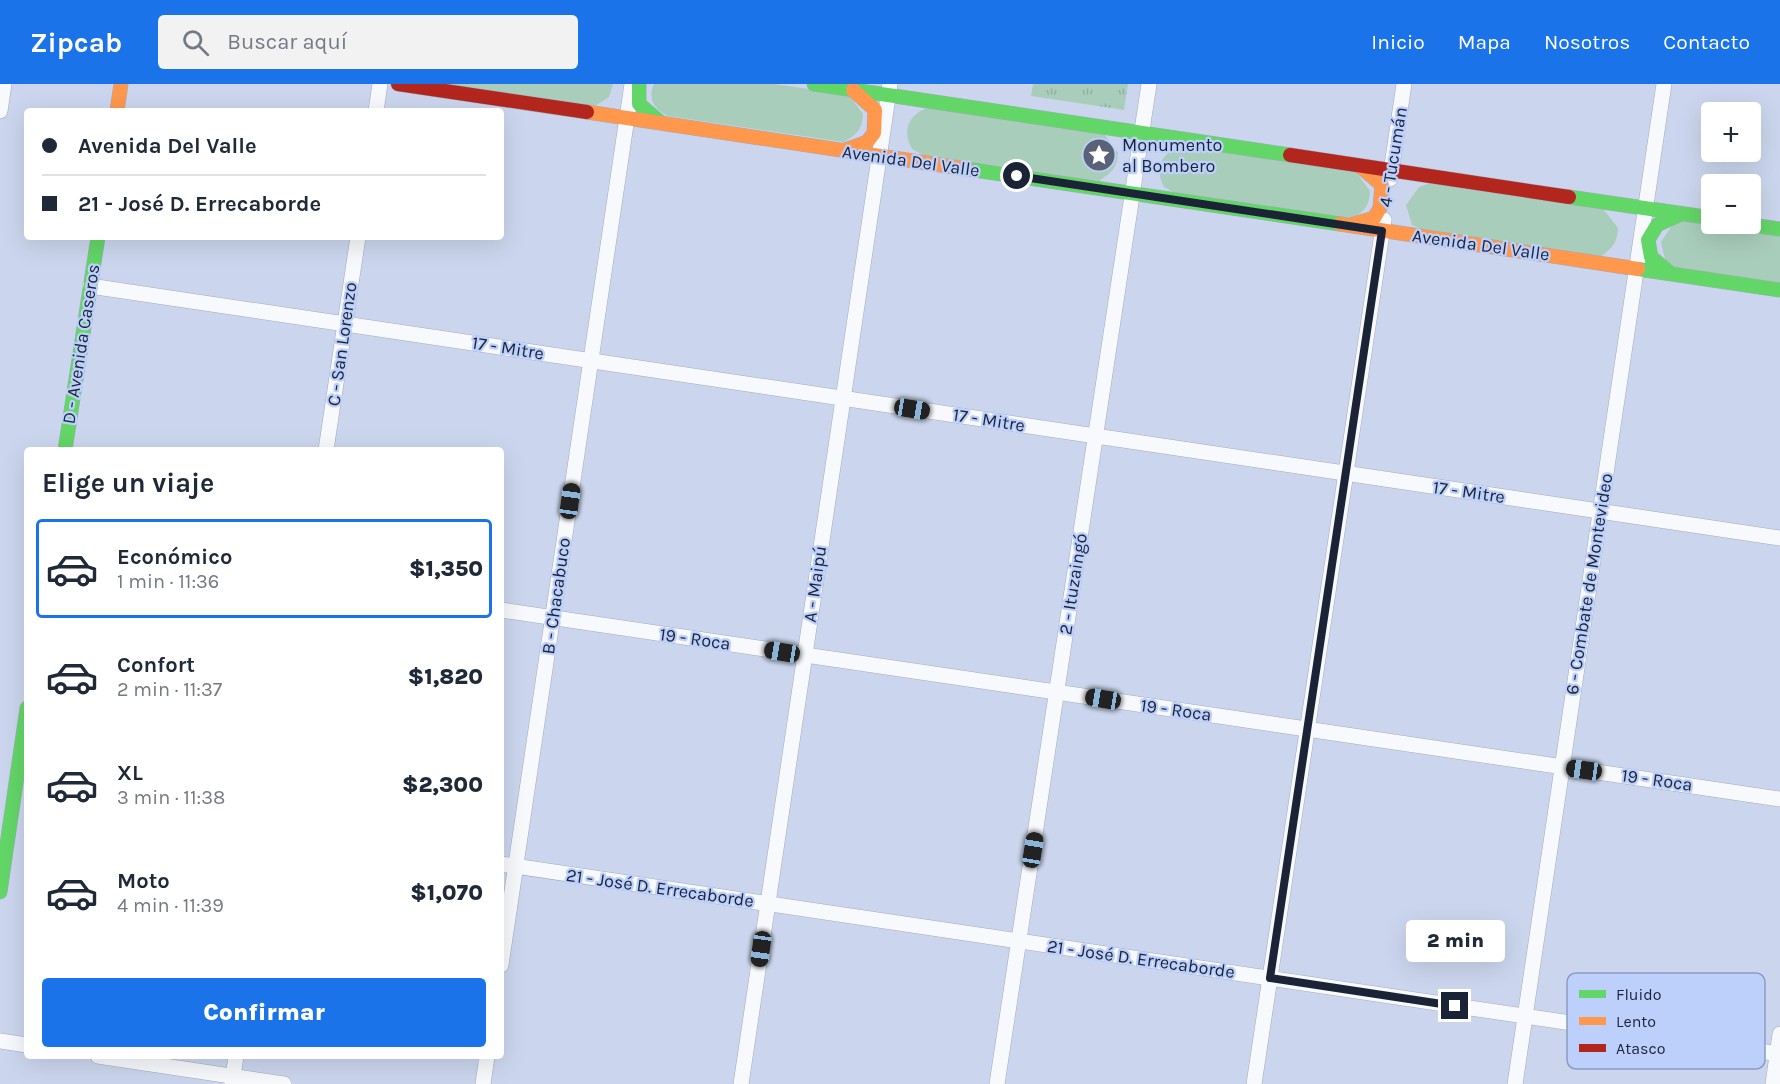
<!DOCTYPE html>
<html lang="es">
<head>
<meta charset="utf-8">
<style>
  body { margin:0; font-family:Karla,sans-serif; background:#f2f2f3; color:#1f2937; height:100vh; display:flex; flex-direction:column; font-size:22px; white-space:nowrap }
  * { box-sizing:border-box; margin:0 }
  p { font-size:20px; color:#747a83 }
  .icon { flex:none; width:33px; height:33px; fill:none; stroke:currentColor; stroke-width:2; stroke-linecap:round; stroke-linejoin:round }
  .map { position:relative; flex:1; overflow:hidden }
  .sheet { position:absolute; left:24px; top:363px; width:480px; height:612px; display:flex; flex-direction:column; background:#fff; border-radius:6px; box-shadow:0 6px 24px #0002 }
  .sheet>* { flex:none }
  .top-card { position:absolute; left:24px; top:24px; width:480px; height:132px; border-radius:6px; box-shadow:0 6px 24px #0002; display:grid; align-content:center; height:132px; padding:0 18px; background:#fff }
  .tools { position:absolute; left:1701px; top:18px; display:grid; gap:12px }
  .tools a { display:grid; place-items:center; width:60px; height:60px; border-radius:6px; background:#fff; box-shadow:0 6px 24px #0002; font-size:30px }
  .end { position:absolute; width:27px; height:27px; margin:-14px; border:8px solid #1b2337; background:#fff; box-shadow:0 0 0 3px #fff }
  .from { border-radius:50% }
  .bubble { position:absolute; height:42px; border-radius:6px; background:#fff; box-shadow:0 6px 24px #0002; font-size:20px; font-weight:800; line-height:42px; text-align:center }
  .car { position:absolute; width:18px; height:36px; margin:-18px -9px; border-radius:8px; box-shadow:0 0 4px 2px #0007; background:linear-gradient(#222 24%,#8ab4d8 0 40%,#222 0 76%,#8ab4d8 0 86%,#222 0) }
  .top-card b { display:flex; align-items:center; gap:21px; height:57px; font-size:22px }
  .top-card b+b { border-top:2px solid #e0e1e3 }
  .top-card i { width:15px; height:15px; background:#1f2937 }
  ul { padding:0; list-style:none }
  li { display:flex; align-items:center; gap:18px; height:99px; margin:0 12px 9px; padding:0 6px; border:3px solid transparent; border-radius:6px }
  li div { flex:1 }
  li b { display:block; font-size:22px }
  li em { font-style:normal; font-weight:800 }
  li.current { border-color:#1a73e8 }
  li>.icon { width:54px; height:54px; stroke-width:1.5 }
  h2 { padding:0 18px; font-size:27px; line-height:72px }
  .cta { display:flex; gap:12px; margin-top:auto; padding:12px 18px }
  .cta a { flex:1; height:69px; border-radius:6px; background:#1a73e8; color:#fff; font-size:24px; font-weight:800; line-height:69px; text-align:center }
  header { display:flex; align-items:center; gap:36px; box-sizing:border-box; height:84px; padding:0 30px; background:#1a73e8; color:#fff }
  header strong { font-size:28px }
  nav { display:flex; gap:33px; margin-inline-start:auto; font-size:21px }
  .search { width:420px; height:54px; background:#f2f2f3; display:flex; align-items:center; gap:15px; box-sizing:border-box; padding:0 21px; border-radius:6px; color:#747a83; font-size:22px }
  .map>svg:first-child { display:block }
  .grass { fill:#a9cdbb }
  .park { fill:url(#park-tufts) }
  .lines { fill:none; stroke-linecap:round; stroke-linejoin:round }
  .street-casing { stroke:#a2abbf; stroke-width:16 }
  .fast-casing { stroke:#a2abbf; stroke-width:15 }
  .slow-casing { stroke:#a2abbf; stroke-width:15 }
  .jam-casing { stroke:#a2abbf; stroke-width:15 }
  .street { stroke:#f7f9fc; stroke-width:15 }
  .fast { stroke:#63d668; stroke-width:14 }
  .slow { stroke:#ff974d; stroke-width:14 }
  .jam { stroke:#b3261e; stroke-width:14 }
  .route { stroke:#1b2337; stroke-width:8 }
  .labels { text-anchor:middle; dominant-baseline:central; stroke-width:4.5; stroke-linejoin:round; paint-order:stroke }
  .poi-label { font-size:18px; fill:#1b2337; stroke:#bdd0fc; text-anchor:start }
  .street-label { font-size:18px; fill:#1b2337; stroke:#bdd0fc }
  .key { fill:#bdd0fc; stroke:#8c9cc1; stroke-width:1.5 }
  .key-label { font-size:16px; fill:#1b2337 }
</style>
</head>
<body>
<header>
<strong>Zipcab</strong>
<div class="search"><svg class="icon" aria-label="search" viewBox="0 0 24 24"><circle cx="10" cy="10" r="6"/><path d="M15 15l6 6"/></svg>Buscar aquí</div>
<nav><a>Inicio</a><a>Mapa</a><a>Nosotros</a><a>Contacto</a></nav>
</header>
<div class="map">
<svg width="1780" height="1000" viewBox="0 0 1780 1000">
  <defs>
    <pattern id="park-tufts" width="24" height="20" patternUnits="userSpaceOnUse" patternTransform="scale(1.5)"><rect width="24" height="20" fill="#a9cdbb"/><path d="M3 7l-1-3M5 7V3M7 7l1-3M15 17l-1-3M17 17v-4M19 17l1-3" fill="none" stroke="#91b0a1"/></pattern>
  </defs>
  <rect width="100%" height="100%" fill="#cbd6ee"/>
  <!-- grass -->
  <g class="grass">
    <polygon points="445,0 613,0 609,13 595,22"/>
    <path d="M654 0H775L849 11 863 30C862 46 857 50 844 58L668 32C655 26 647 15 654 0Z"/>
    <path d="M930 23 1104 50 1118 69C1117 84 1112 88 1099 97L923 71 912 65C901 45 909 30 930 23Z"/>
    <path d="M1182 62 1356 88 1370 107C1369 123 1364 127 1352 135L1175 109 1164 103C1154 84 1161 68 1182 62Z"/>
    <path d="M1430 99 1604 126 1618 144C1617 160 1612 164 1600 173L1423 146 1412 141 1406 121 1419 103Z"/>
    <polygon points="1684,137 1780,151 1780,199 1677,184 1666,179 1661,158 1673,140"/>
  </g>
  <!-- park -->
  <polygon class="park" points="1033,0 1128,0 1124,26 1031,12"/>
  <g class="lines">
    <defs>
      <g id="street">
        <polyline points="0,27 4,0"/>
        <polyline points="376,27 380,0"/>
        <polyline points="1390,95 1404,0"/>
        <polyline points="90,202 1780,454"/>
        <polyline points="326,366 358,153"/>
        <polyline points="501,526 1780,715"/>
        <polyline points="501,780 1780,970"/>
        <polyline points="501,881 632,0"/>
        <polyline points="0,957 27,961"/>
        <polyline points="98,972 284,1000"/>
        <polyline points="232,1000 236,972"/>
        <polyline points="483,1000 487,972"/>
        <polyline points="741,1000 890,0"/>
        <polyline points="997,1000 1149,0"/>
        <polyline points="1254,1000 1384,136"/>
        <polyline points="1515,1000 1664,0"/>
        <polyline points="1773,1000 1780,950"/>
      </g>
      <g id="fast">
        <polyline points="639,0 639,20 660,38"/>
        <polyline points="814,0 1290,71"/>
        <polyline points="967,85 1340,140"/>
        <polyline points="1569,113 1712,134"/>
        <polyline points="1745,140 1780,145"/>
        <polyline points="1638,185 1780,206"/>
        <polyline points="1670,189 1651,173 1648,156 1657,141 1679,131"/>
        <polyline points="65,366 98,153"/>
        <polyline points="0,808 27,624"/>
      </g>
      <g id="slow">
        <polyline points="117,27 121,0"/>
        <polyline points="587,28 967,85"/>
        <polyline points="845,66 867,58 874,49 875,26 853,6"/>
        <polyline points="1340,140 1638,185"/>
        <polyline points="1351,141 1374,134 1380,124 1382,101 1361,83"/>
      </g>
      <g id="jam">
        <polyline points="398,0 587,28"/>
        <polyline points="1290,71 1569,113"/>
      </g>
    </defs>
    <!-- street casing -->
    <use href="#street" class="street-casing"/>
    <!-- fast casing -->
    <use href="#fast" class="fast-casing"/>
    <!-- slow casing -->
    <use href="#slow" class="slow-casing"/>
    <!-- jam casing -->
    <use href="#jam" class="jam-casing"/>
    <!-- street -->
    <use href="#street" class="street"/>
    <!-- fast -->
    <use href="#fast" class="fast"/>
    <!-- slow -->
    <use href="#slow" class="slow"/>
    <!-- jam -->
    <use href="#jam" class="jam"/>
  </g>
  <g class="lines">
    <!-- route -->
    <polyline class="route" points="1017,92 1382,147 1270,894 1455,922"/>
  </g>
  <!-- icons -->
  <defs>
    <symbol id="sight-disc" viewBox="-11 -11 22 22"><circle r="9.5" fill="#596277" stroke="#bdd0fc"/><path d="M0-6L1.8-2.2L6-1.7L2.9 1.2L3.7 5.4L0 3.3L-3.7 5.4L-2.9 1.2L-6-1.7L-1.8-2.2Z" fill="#fff"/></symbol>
  </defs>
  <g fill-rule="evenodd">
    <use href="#sight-disc" x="1080" y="52" width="38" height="38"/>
  </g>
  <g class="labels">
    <!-- poi labels -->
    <g class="poi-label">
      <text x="1122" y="61">Monumento<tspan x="1122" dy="21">al Bombero</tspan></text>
    </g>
    <!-- street labels -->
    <g class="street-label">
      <text transform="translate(1393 73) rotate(-81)">4 - Tucumán</text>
      <text transform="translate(911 77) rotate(8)">Avenida Del Valle</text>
      <text transform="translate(1481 161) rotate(8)">Avenida Del Valle</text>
      <text transform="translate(81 260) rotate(-81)">D - Avenida Caseros</text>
      <text transform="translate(342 260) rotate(-82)">C - San Lorenzo</text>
      <text transform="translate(508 264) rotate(9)">17 - Mitre</text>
      <text transform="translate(989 336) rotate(9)">17 - Mitre</text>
      <text transform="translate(1469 408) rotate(8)">17 - Mitre</text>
      <text transform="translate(815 500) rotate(-82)">A - Maipú</text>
      <text transform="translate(1073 500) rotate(-81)">2 - Ituzaingó</text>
      <text transform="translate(1589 500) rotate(-81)">6 - Combate de Montevideo</text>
      <text transform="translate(556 512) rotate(-82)">B - Chacabuco</text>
      <text transform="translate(695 555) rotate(8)">19 - Roca</text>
      <text transform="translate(1176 626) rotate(8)">19 - Roca</text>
      <text transform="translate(1657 696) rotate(8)">19 - Roca</text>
      <text transform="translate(660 804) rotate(8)">21 - José D. Errecaborde</text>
      <text transform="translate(1141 875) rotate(8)">21 - José D. Errecaborde</text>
    </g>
  </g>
  <!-- legend -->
  <rect x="1567" y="889" width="198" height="96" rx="9" class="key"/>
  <rect x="1579" y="906" width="27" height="8" fill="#63d668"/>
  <rect x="1579" y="933" width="27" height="8" fill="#ff974d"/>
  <rect x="1579" y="960" width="27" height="8" fill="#b3261e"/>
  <g class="key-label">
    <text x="1616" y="916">Fluido</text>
    <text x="1616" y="943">Lento</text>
    <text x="1616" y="970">Atasco</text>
  </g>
</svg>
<div class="tools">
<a>+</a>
<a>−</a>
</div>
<i class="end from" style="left:1017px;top:92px"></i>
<i class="end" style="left:1455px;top:922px"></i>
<div class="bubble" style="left:1406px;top:836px;width:99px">2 min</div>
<i class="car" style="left:912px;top:325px;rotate:99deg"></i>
<i class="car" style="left:570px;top:417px;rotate:8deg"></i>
<i class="car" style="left:782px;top:568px;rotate:279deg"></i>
<i class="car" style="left:1103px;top:615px;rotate:279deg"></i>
<i class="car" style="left:1584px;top:686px;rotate:278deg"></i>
<i class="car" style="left:1033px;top:766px;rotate:9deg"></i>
<i class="car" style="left:761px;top:865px;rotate:188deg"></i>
<div class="top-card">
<b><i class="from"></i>Avenida Del Valle</b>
<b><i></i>21 - José D. Errecaborde</b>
</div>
<section class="sheet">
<h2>Elige un viaje</h2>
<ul>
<li class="current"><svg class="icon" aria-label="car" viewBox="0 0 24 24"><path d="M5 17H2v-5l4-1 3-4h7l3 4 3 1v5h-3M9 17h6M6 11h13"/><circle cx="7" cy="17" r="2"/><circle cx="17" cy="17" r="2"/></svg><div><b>Económico</b><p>1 min · 11:36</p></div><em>$1,350</em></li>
<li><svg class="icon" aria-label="car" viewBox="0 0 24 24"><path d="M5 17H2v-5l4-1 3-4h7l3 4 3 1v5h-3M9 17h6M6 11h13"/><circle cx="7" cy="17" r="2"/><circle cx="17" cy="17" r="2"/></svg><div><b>Confort</b><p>2 min · 11:37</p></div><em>$1,820</em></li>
<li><svg class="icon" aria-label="car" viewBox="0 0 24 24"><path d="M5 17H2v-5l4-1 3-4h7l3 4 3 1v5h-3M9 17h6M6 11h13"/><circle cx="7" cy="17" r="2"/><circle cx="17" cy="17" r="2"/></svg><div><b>XL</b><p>3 min · 11:38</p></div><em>$2,300</em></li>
<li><svg class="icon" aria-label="car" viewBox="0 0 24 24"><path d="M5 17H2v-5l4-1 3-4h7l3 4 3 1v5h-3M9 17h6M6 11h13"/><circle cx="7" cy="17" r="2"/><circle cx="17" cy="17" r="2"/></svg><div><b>Moto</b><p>4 min · 11:39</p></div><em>$1,070</em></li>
</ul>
<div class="cta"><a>Confirmar</a></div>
</section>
</div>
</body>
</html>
